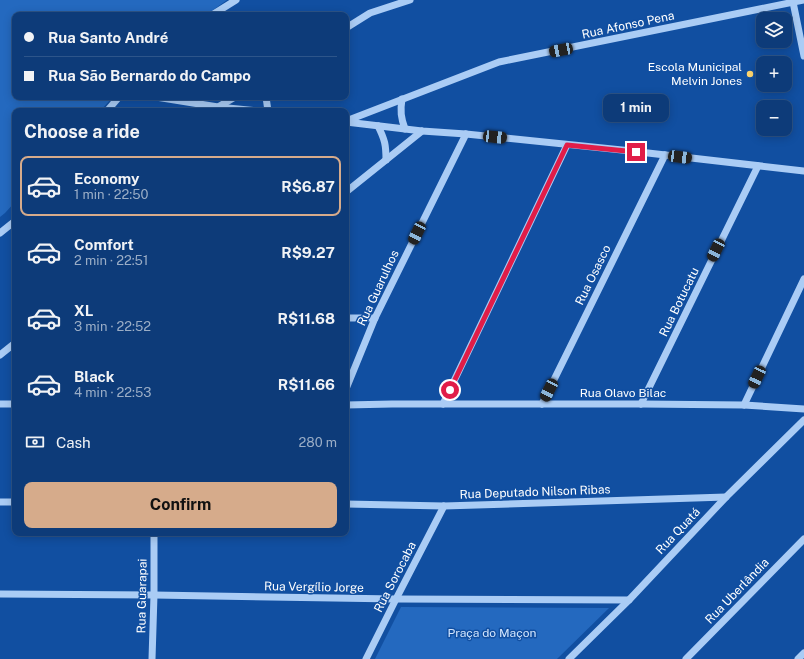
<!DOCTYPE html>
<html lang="en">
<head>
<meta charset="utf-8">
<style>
  body { margin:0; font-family:"Public Sans",sans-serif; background:#1b4680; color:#f1f3f6; height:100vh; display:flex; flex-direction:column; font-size:15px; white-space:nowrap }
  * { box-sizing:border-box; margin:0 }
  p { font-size:13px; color:#9aadc6 }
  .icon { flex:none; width:22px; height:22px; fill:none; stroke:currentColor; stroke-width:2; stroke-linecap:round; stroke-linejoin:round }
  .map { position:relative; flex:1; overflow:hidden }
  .details { position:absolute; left:12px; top:108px; width:337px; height:428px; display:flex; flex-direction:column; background:#0d3b79; border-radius:8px; box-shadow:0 2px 10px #0003,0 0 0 1px #2d558a }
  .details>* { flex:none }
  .banner { position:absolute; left:12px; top:12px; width:337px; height:88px; border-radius:8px; box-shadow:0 2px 10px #0003,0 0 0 1px #2d558a; display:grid; align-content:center; height:88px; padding:0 12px; background:#0d3b79 }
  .controls { position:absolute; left:756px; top:12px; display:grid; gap:8px }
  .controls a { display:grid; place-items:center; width:36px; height:36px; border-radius:8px; background:#0d3b79; box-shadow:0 2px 10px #0003,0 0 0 1px #2d558a; font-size:20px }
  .end { position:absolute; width:18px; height:18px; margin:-9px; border:5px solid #e11d48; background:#fff; box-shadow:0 0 0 2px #fff }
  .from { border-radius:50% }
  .bubble { position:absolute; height:28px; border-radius:8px; background:#0d3b79; box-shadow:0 2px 10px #0003,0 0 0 1px #2d558a; font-size:13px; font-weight:700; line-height:28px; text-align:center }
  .car { position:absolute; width:12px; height:24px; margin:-12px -6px; border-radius:5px; box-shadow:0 0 3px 1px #0007; background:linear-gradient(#222 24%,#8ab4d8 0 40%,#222 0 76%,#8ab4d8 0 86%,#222 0) }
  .banner b { display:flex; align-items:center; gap:14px; height:38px; font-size:15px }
  .banner b+b { border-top:1px solid #2d558a }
  .banner i { width:10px; height:10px; background:#f1f3f6 }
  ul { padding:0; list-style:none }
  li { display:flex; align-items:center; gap:12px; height:60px; margin:0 8px 6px; padding:0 4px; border:2px solid transparent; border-radius:8px }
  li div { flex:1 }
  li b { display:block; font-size:15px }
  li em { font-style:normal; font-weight:700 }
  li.on { border-color:#d6ab8b }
  li>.icon { width:36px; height:36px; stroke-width:1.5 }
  h2 { padding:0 12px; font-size:18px; line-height:48px }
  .pay { display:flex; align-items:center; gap:10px; height:44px; padding:0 12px; font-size:15px }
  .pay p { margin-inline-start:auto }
  .button { display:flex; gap:8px; margin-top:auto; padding:8px 12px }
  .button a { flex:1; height:46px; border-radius:8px; background:#d6ab8b; color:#111; font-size:16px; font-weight:700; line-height:46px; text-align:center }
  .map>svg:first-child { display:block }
  .green { fill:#2469bf }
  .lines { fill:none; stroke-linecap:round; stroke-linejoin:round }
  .minor { stroke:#aaccf5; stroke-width:7 }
  .route { stroke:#e11d48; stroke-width:5 }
  .poi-dot { fill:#ffd66e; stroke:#114fa1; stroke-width:1.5 }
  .labels { text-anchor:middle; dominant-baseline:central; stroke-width:3; stroke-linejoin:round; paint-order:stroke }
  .street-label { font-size:12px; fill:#fff; stroke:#114fa1 }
  .poi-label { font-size:12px; fill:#fff; stroke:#114fa1; text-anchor:end }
  .park-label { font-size:12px; fill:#d3e6fe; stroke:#114fa1 }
</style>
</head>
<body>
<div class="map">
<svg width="804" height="659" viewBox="0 0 804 659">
  <rect width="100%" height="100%" fill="#114fa1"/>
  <!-- green -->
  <g class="green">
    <polygon points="0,0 227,0 206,15 15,15 15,97 113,97 100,111 15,111 15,202 5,213 0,217"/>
    <polygon points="401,607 609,608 557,659 375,659"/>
  </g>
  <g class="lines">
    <!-- minor -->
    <g class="minor">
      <polyline points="793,2 804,56"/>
      <polyline points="212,15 236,0"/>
      <polyline points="346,28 370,13 410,0"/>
      <polyline points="156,97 218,107 258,111"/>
      <polyline points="266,97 268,111"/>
      <path d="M402 99C400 111 401 118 405 129"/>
      <polyline points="218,107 235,97"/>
      <polyline points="107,111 119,97"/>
      <polyline points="346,121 499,62 804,0"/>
      <polyline points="346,122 422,131 466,134 622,150 804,171"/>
      <path d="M378 126C385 140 386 145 386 160"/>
      <polyline points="346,192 422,131"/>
      <polyline points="0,233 15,221"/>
      <polyline points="346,318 375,318"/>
      <polyline points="0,355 15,343"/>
      <polyline points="346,389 375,318 466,134"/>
      <polyline points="0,404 15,404"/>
      <polyline points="443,404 567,145"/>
      <polyline points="542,404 665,155"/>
      <polyline points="641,404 758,166"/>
      <polyline points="346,405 392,404 641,404 744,405 804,409"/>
      <polyline points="744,405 804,279"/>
      <polyline points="0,502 15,502"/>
      <polyline points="346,504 444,506 726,497"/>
      <polyline points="0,594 154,595 396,599 629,600"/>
      <polyline points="152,659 154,595 154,533"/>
      <polyline points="366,659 396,599 444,506"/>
      <polyline points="569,659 629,600 726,497 804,420"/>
      <polyline points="686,659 804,539"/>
      <polyline points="798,659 804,653"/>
    </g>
  </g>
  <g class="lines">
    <!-- route -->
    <polyline class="route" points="450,390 567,145 636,152"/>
  </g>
  <!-- markers -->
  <circle class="poi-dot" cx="750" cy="74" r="4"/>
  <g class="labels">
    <!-- street labels -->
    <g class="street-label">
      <text transform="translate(628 25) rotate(-12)">Rua Afonso Pena</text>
      <text transform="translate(593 275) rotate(-64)">Rua Osasco</text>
      <text transform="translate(378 288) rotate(-65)">Rua Guarulhos</text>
      <text transform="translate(679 302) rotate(-64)">Rua Botucatu</text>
      <text x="623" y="393">Rua Olavo Bilac</text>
      <text transform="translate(535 492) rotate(-2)">Rua Deputado Nilson Ribas</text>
      <text transform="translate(678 531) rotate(-47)">Rua Quatá</text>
      <text transform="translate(395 577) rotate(-63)">Rua Sorocaba</text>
      <text transform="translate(314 587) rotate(1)">Rua Vergílio Jorge</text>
      <text transform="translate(737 591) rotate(-46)">Rua Uberlândia</text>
      <text transform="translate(142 596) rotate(-89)">Rua Guarapai</text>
    </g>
    <!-- poi labels -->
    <g class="poi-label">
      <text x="742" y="67">Escola Municipal<tspan x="742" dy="14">Melvin Jones</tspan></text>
    </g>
    <!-- park labels -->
    <g class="park-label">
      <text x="492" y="633">Praça do Maçon</text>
    </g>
  </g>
</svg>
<div class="controls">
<a><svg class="icon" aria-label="layers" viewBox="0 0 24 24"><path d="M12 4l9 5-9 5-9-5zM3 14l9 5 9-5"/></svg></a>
<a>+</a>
<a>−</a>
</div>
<i class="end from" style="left:450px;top:390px"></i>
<i class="end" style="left:636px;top:152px"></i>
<div class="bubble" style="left:603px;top:94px;width:66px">1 min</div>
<i class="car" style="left:561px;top:50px;rotate:259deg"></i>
<i class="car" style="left:495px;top:137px;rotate:96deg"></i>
<i class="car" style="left:680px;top:157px;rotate:97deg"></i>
<i class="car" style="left:417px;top:233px;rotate:206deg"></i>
<i class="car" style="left:716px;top:250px;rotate:206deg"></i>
<i class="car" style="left:757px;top:377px;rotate:205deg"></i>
<i class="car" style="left:549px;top:390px;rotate:207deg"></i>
<div class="banner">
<b><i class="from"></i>Rua Santo André</b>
<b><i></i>Rua São Bernardo do Campo</b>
</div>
<section class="details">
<h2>Choose a ride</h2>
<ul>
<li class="on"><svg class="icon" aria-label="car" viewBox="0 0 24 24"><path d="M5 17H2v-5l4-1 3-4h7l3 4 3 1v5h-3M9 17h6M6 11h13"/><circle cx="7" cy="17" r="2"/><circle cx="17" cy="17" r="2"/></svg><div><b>Economy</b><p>1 min · 22:50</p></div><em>R$6.87</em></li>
<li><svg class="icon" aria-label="car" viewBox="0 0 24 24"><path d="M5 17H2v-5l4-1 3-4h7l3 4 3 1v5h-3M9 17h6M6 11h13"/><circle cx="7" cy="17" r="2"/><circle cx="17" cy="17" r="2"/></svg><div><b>Comfort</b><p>2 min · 22:51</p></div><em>R$9.27</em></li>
<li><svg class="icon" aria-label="car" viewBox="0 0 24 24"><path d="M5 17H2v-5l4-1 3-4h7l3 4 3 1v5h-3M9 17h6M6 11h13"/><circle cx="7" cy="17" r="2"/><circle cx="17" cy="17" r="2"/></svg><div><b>XL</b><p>3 min · 22:52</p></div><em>R$11.68</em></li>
<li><svg class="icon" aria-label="car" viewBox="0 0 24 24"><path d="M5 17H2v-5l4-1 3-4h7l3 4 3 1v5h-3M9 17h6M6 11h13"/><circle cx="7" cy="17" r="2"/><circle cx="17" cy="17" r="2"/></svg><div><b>Black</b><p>4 min · 22:53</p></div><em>R$11.66</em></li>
</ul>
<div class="pay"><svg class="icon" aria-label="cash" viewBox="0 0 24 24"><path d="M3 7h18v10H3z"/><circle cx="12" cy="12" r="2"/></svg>Cash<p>280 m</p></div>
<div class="button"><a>Confirm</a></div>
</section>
</div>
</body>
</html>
